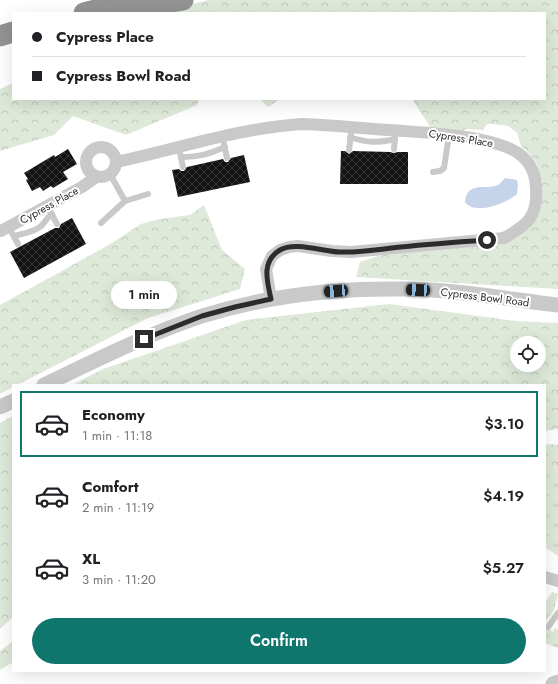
<!DOCTYPE html>
<html lang="en">
<head>
<meta charset="utf-8">
<style>
  body { margin:0; font-family:Jost,sans-serif; background:#f6f6f6; color:#202124; height:100vh; display:flex; flex-direction:column; font-size:15px; white-space:nowrap }
  * { box-sizing:border-box; margin:0 }
  p { font-size:13px; color:#757577 }
  .icon { flex:none; width:22px; height:22px; fill:none; stroke:currentColor; stroke-width:2; stroke-linecap:round; stroke-linejoin:round }
  .map { position:relative; flex:1; overflow:hidden }
  .drawer { position:absolute; left:12px; top:384px; width:534px; height:288px; display:flex; flex-direction:column; background:#fff; border-radius:0px; box-shadow:0 4px 16px #0002 }
  .drawer>* { flex:none }
  .banner { position:absolute; left:12px; top:12px; width:534px; height:88px; border-radius:0px; box-shadow:0 4px 16px #0002; display:grid; align-content:center; height:88px; padding:0 20px; background:#fff }
  .controls { position:absolute; left:510px; top:336px; display:grid; gap:8px }
  .controls a { display:grid; place-items:center; width:36px; height:36px; border-radius:50%; background:#fff; box-shadow:0 4px 16px #0002; font-size:20px }
  .end { position:absolute; width:18px; height:18px; margin:-9px; border:5px solid #2c2c2c; background:#fff; box-shadow:0 0 0 2px #fff }
  .from { border-radius:50% }
  .bubble { position:absolute; height:28px; border-radius:14px; background:#fff; box-shadow:0 4px 16px #0002; font-size:13px; font-weight:600; line-height:28px; text-align:center }
  .car { position:absolute; width:12px; height:24px; margin:-12px -6px; border-radius:5px; box-shadow:0 0 3px 1px #0007; background:linear-gradient(#222 24%,#8ab4d8 0 40%,#222 0 76%,#8ab4d8 0 86%,#222 0) }
  .banner b { display:flex; align-items:center; gap:14px; height:38px; font-size:15px }
  .banner b+b { border-top:1px solid #e0e0e0 }
  .banner i { width:10px; height:10px; background:#202124 }
  ul { padding:7px 0 0; list-style:none }
  li { display:flex; align-items:center; gap:12px; height:66px; margin:0 8px 6px; padding:0 12px; border:2px solid transparent; border-radius:0px }
  li div { flex:1 }
  li b { display:block; font-size:15px }
  li em { font-style:normal; font-weight:600 }
  li.on { border-color:#0f766e }
  li>.icon { width:36px; height:36px; stroke-width:1.5 }
  .button { display:flex; gap:8px; margin-top:auto; padding:8px 20px }
  .button a { flex:1; height:46px; border-radius:24px; background:#0f766e; color:#fff; font-size:16px; font-weight:600; line-height:46px; text-align:center }
  .map>svg:first-child { display:block }
  .grass { fill:url(#grass-tufts) }
  .forest { fill:url(#forest-crowns); fill-rule:evenodd }
  .water { fill:#c5d4e9 }
  .building { fill:url(#building-cross-hatch) }
  .lines { fill:none; stroke-linecap:round; stroke-linejoin:round }
  .service { stroke:#c9c9c9; stroke-width:6 }
  .minor { stroke:#c9c9c9; stroke-width:12 }
  .tertiary { stroke:#c9c9c9; stroke-width:15 }
  .motorway { stroke:#939393; stroke-width:21 }
  .route { stroke:#2c2c2c; stroke-width:5 }
  .labels { text-anchor:middle; dominant-baseline:central; stroke-width:4; stroke-linejoin:round; paint-order:stroke }
  .street-label { font-size:11px; fill:#2c2c2c; stroke:#fff }
</style>
</head>
<body>
<div class="map">
<svg width="558" height="684" viewBox="0 0 558 684">
  <defs>
    <pattern id="grass-tufts" width="24" height="20" patternUnits="userSpaceOnUse"><rect width="24" height="20" fill="#dee9d9"/><path d="M3 7l-1-3M5 7V3M7 7l1-3M15 17l-1-3M17 17v-4M19 17l1-3" fill="none" stroke="#bfc8ba"/></pattern>
    <pattern id="forest-crowns" width="20" height="18" patternUnits="userSpaceOnUse"><rect width="20" height="18" fill="#dee9d9"/><path d="M2 6a3 3 0 1 1 6 0M12 15a3 3 0 1 1 6 0" fill="none" stroke="#bfc8ba"/></pattern>
    <pattern id="building-cross-hatch" width="8" height="8" patternUnits="userSpaceOnUse"><rect width="8" height="8" fill="#131313"/><path d="M0 0l8 8M0 8l8-8" fill="none" stroke="#363636"/></pattern>
  </defs>
  <rect width="100%" height="100%" fill="#fff"/>
  <!-- grass -->
  <g class="grass">
    <polygon points="545,461 558,470 558,556 545,547"/>
    <polygon points="552,592 558,594 558,595 553,612 545,623 545,603"/>
    <polygon points="545,626 553,632 555,628 558,630 558,648 545,643"/>
  </g>
  <!-- forest -->
  <g class="forest">
    <polygon points="209,0 558,0 558,289 356,277 360,262 378,256 520,232 540,174 537,164 529,153 521,146 517,133 508,126 493,124 487,124 483,130 466,129 459,133 431,128 412,99 545,99 545,13 151,13"/>
    <polygon points="13,83 13,99 199,99 197,105 126,135 73,116 54,135 0,151 0,89"/>
    <polygon points="260,99 280,99 268,107"/>
    <polygon points="204,205 222,250 245,269 240,289 148,318 17,385 13,385 13,387 0,394 0,305 107,246 141,224 160,219 190,215"/>
    <path d="M389 304 515 321 558 323V429L545 431V385H72L103 369 246 320ZM517 343H539V365H517Z"/>
    <polygon points="13,416 13,617 0,629 0,423"/>
    <polygon points="548,444 558,445 558,470 545,461 545,445"/>
    <polygon points="13,641 13,662 0,670 0,651"/>
  </g>
  <!-- water -->
  <path class="water" d="M505 178 517 180 518 185 517 194C507 203 475 216 465 202 467 182 483 189 495 186 500 185 502 181 505 178Z"/>
  <!-- building -->
  <g class="building">
    <polygon points="68,149 77,164 63,172 68,179 53,188 51,186 43,191 40,187 32,191 26,180 28,179 24,173 54,155 55,157"/>
    <polygon points="341,151 345,151 349,154 353,151 390,152 394,153 398,152 408,152 408,184 340,184"/>
    <polygon points="244,155 250,182 178,197 172,170 179,169 181,171 184,171 187,167 223,159 225,162 228,162 231,158"/>
    <polygon points="72,218 86,244 24,278 10,252 55,228 59,228 61,224"/>
  </g>
  <g class="lines">
    <!-- service -->
    <g class="service">
      <path d="M350 137C367 143 378 143 395 139"/>
      <polyline points="224,144 227,158"/>
      <polyline points="394,149 395,137"/>
      <polyline points="349,150 351,134"/>
      <polyline points="180,153 183,167"/>
      <path d="M181 157C199 157 209 154 225 147"/>
      <polyline points="433,172 440,171 444,168 449,135"/>
      <polyline points="110,174 125,201"/>
      <polyline points="50,211 57,224"/>
      <polyline points="101,223 125,201 148,194"/>
      <polyline points="12,233 18,244"/>
      <path d="M14 236C23 233 33 233 41 226 45 223 46 218 52 214"/>
      <polyline points="548,627 558,613"/>
    </g>
    <!-- minor -->
    <g class="minor">
      <circle cx="101" cy="162" r="15"/>
      <path d="M116 162C178 149 239 128 302 124 331 125 360 128 390 130 425 133 488 134 518 153 531 162 536 174 536 189 538 217 527 225 504 238L351 252 332 251 298 246 289 247 280 250 272 256 266 269 271 299"/>
      <polyline points="1,231 82,187 96,177"/>
      <polyline points="545,577 558,581"/>
    </g>
    <!-- tertiary -->
    <g class="tertiary">
      <path d="M44 385C96 360 148 334 202 316 266 296 335 288 402 289 454 289 506 299 558 305"/>
      <polyline points="0,407 13,401"/>
      <polyline points="553,684 558,682"/>
    </g>
    <!-- motorway -->
    <g class="motorway">
      <polyline points="84,13 122,3"/>
      <polyline points="109,13 183,0"/>
      <polyline points="0,36 13,32"/>
    </g>
  </g>
  <g class="lines">
    <!-- route -->
    <path class="route" d="M144 339 202 316 235 307 271 299C267 281 261 261 280 250 295 241 324 252 340 252 361 253 381 249 401 247 430 244 458 242 487 240"/>
  </g>
  <g class="labels">
    <!-- street labels -->
    <g class="street-label">
      <text transform="translate(461 138) rotate(9)">Cypress Place</text>
      <text transform="translate(49 205) rotate(-29)">Cypress Place</text>
      <text transform="translate(485 297) rotate(7)">Cypress Bowl Road</text>
    </g>
  </g>
</svg>
<div class="controls">
<a><svg class="icon" aria-label="locate" viewBox="0 0 24 24"><circle cx="12" cy="12" r="6"/><path d="M12 2v4M12 18v4M2 12h4M18 12h4"/></svg></a>
</div>
<i class="end from" style="left:487px;top:240px"></i>
<i class="end" style="left:144px;top:339px"></i>
<div class="bubble" style="left:111px;top:281px;width:66px">1 min</div>
<i class="car" style="left:418px;top:290px;rotate:273deg"></i>
<i class="car" style="left:336px;top:291px;rotate:266deg"></i>
<div class="banner">
<b><i class="from"></i>Cypress Place</b>
<b><i></i>Cypress Bowl Road</b>
</div>
<section class="drawer">
<ul>
<li class="on"><svg class="icon" aria-label="car" viewBox="0 0 24 24"><path d="M5 17H2v-5l4-1 3-4h7l3 4 3 1v5h-3M9 17h6M6 11h13"/><circle cx="7" cy="17" r="2"/><circle cx="17" cy="17" r="2"/></svg><div><b>Economy</b><p>1 min · 11:18</p></div><em>$3.10</em></li>
<li><svg class="icon" aria-label="car" viewBox="0 0 24 24"><path d="M5 17H2v-5l4-1 3-4h7l3 4 3 1v5h-3M9 17h6M6 11h13"/><circle cx="7" cy="17" r="2"/><circle cx="17" cy="17" r="2"/></svg><div><b>Comfort</b><p>2 min · 11:19</p></div><em>$4.19</em></li>
<li><svg class="icon" aria-label="car" viewBox="0 0 24 24"><path d="M5 17H2v-5l4-1 3-4h7l3 4 3 1v5h-3M9 17h6M6 11h13"/><circle cx="7" cy="17" r="2"/><circle cx="17" cy="17" r="2"/></svg><div><b>XL</b><p>3 min · 11:20</p></div><em>$5.27</em></li>
</ul>
<div class="button"><a>Confirm</a></div>
</section>
</div>
</body>
</html>
